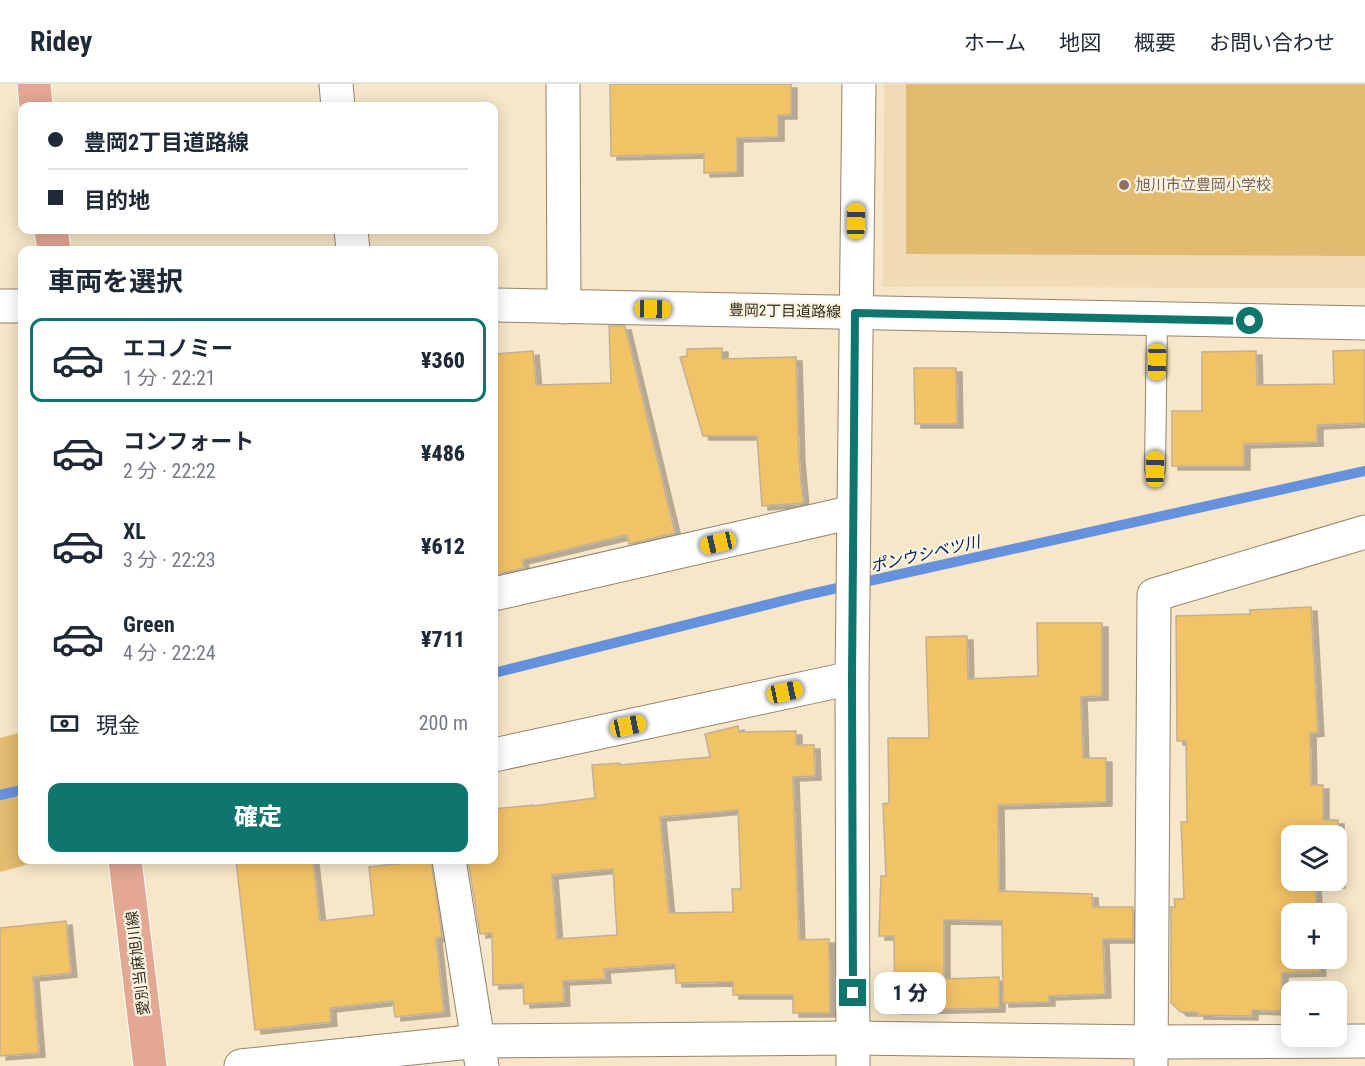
<!DOCTYPE html>
<html lang="ja">
<head>
<meta charset="utf-8">
<style>
  body { margin:0; font-family:"Roboto Condensed","Noto Sans JP",sans-serif; background:#f2f2f3; color:#1f2937; height:100vh; display:flex; flex-direction:column; font-size:22px; white-space:nowrap }
  * { box-sizing:border-box; margin:0 }
  p { font-size:20px; color:#747a83 }
  .icon { flex:none; width:33px; height:33px; fill:none; stroke:currentColor; stroke-width:2; stroke-linecap:round; stroke-linejoin:round }
  .map { position:relative; flex:1; overflow:hidden }
  .side { position:absolute; left:18px; top:162px; width:480px; height:618px; display:flex; flex-direction:column; background:#fff; border-radius:12px; box-shadow:0 3px 15px #0003 }
  .side>* { flex:none }
  .guide { position:absolute; left:18px; top:18px; width:480px; height:132px; border-radius:12px; box-shadow:0 3px 15px #0003; display:grid; align-content:center; height:132px; padding:0 30px; background:#fff }
  .buttons { position:absolute; left:1281px; top:741px; display:grid; gap:12px }
  .buttons a { display:grid; place-items:center; width:66px; height:66px; border-radius:12px; background:#fff; box-shadow:0 3px 15px #0003; font-size:30px }
  .end { position:absolute; width:27px; height:27px; margin:-14px; border:8px solid #0f766e; background:#fff; box-shadow:0 0 0 3px #fff }
  .from { border-radius:50% }
  .bubble { position:absolute; height:42px; border-radius:12px; background:#fff; box-shadow:0 3px 15px #0003; font-size:20px; font-weight:800; line-height:42px; text-align:center }
  .car { position:absolute; width:18px; height:36px; margin:-18px -9px; border-radius:8px; box-shadow:0 0 4px 2px #0007; background:linear-gradient(#f5c518 24%,#345 0 40%,#f5c518 0 76%,#345 0 86%,#f5c518 0) }
  .guide b { display:flex; align-items:center; gap:21px; height:57px; font-size:22px }
  .guide b+b { border-top:2px solid #e0e1e3 }
  .guide i { width:15px; height:15px; background:#1f2937 }
  ul { padding:0; list-style:none }
  li { display:flex; align-items:center; gap:18px; height:84px; margin:0 12px 9px; padding:0 18px; border:3px solid transparent; border-radius:12px }
  li div { flex:1 }
  li b { display:block; font-size:22px }
  li em { font-style:normal; font-weight:800 }
  li.selected { border-color:#0f766e }
  li>.icon { width:54px; height:54px; stroke-width:1.5 }
  h2 { padding:0 30px; font-size:27px; line-height:72px }
  .pay { display:flex; align-items:center; gap:15px; height:66px; padding:0 30px; font-size:22px }
  .pay p { margin-inline-start:auto }
  .action { display:flex; gap:12px; margin-top:auto; padding:12px 30px }
  .action a { flex:1; height:69px; border-radius:12px; background:#0f766e; color:#fff; font-size:24px; font-weight:800; line-height:69px; text-align:center }
  header { display:flex; align-items:center; gap:36px; box-sizing:border-box; height:84px; padding:0 30px; background:#fff; border-bottom:2px solid #e0e1e3 }
  header strong { font-size:28px }
  nav { display:flex; gap:33px; margin-inline-start:auto; font-size:21px }
  .map>svg:first-child { display:block }
  .built { fill:#f0dbb6 }
  .green { fill:#e2ba70 }
  .lines { fill:none; stroke-linecap:round; stroke-linejoin:round }
  .stream { stroke:#6591dd; stroke-width:10 }
  .building { fill:#f2c266; stroke:#c1b194; stroke-width:1.5; fill-rule:evenodd; filter:url(#shadow) }
  .service-casing { stroke:#948469; stroke-width:22 }
  .minor-casing { stroke:#948469; stroke-width:35 }
  .primary-casing { stroke:#fff; stroke-width:35 }
  .service { stroke:#fff; stroke-width:20 }
  .minor { stroke:#fff; stroke-width:33 }
  .primary { stroke:#e3a794; stroke-width:33 }
  .route { stroke:#0f766e; stroke-width:8 }
  .education-dot { fill:#8d6e63; stroke:#fff4e2; stroke-width:2 }
  .labels { text-anchor:middle; dominant-baseline:central; stroke-width:4.5; stroke-linejoin:round; paint-order:stroke }
  .education-label { font-size:15px; fill:#785e54; stroke:#fff4e2; text-anchor:start }
  .street-label { font-size:15px; fill:#302a1e; stroke:#fff4e2 }
  .water-label { font-size:16px; font-style:italic; fill:#002567; stroke:#fff4e2 }
</style>
</head>
<body>
<header>
<strong>Ridey</strong>
<nav><a>ホーム</a><a>地図</a><a>概要</a><a>お問い合わせ</a></nav>
</header>
<div class="map">
<svg width="1365" height="982" viewBox="0 0 1365 982">
  <defs>
    <filter id="shadow"><feDropShadow dx="6" dy="4" stdDeviation="0" flood-color="#0004"/></filter>
  </defs>
  <rect width="100%" height="100%" fill="#f7e6c8"/>
  <!-- built -->
  <polygon class="built" points="884,0 1365,0 1365,204 883,203"/>
  <!-- green -->
  <g class="green">
    <polygon points="906,0 1365,0 1365,172 906,170"/>
    <polygon points="22,648 22,776 44,776 0,788 0,654"/>
  </g>
  <g class="lines">
    <!-- stream -->
    <g class="stream">
      <polyline points="494,589 806,511 1365,387"/>
      <polyline points="0,711 22,706"/>
    </g>
  </g>
  <!-- building -->
  <g class="building">
    <polygon points="610,0 791,0 791,31 778,31 778,53 737,54 737,88 704,89 704,70 611,72"/>
    <polygon points="609,242 625,242 675,449 629,460 627,451 522,476 524,484 494,491 494,285 497,285 496,270 533,267 536,301 611,299"/>
    <polygon points="722,264 722,275 796,273 799,375 803,419 762,422 757,352 703,352 680,273 687,272 687,265"/>
    <polygon points="1365,266 1365,339 1317,341 1317,358 1244,360 1244,382 1172,382 1172,327 1202,327 1202,268 1256,267 1257,301 1334,300 1333,267"/>
    <polygon points="914,284 956,284 957,340 915,340"/>
    <path d="M1311 523 1318 648 1310 649 1311 701H1323V736H1338L1339 800 1315 801 1317 830H1292V874H1319L1320 888 1282 889 1281 927 1252 926V932L1198 931V928H1181L1171 919V823H1175L1174 815H1184L1181 738H1187L1186 657H1177L1176 532 1250 530V526ZM1292 752H1336V796H1292Z"/>
    <polygon points="1037,539 1102,539 1102,612 1081,613 1083,674 1106,674 1106,718 998,721 999,807 1092,810 1093,823 1133,823 1133,855 1103,855 1105,910 1049,912 1049,918 1003,919 1002,837 944,836 944,895 999,893 999,924 895,926 894,852 879,852 881,792 886,792 883,720 889,719 888,654 929,654 926,553 967,552 968,595 1038,592"/>
    <path d="M738 642 739 648 796 647V661H814L815 692 793 693 799 856 829 855 830 929H793V911H733V898L676 899 675 880 604 885 605 895 563 897 564 918 524 920 523 900 493 901 492 849 480 850 468 776H494V725L533 721V722L595 714 592 681 620 679V681L710 673 705 650ZM738 726 741 805H732L733 828 669 829 660 733ZM613 785 617 851 557 855 552 791Z"/>
    <polygon points="236,776 313,776 320,837 374,831 369,783 431,776 442,853 436,854 444,928 395,933 393,917 330,924 331,938 255,946"/>
    <polygon points="66,837 71,889 33,893 39,969 0,972 0,844"/>
  </g>
  <g class="lines">
    <defs>
      <polyline id="service" points="1155,385 1157,235"/>
      <g id="minor">
        <polyline points="336,0 338,22"/>
        <polyline points="563,0 564,223"/>
        <polyline points="351,146 353,166"/>
        <polyline points="494,221 1365,239"/>
        <polyline points="0,222 22,222"/>
        <polyline points="494,510 853,428"/>
        <polyline points="494,671 852,594"/>
        <polyline points="449,776 482,982"/>
        <polyline points="241,982 479,957 853,954 1151,958 1365,957"/>
        <polyline points="853,982 852,594 859,0"/>
        <polyline points="1151,982 1154,511 1365,448"/>
      </g>
      <g id="primary">
        <polyline points="34,0 36,22"/>
        <polyline points="51,146 54,166"/>
        <polyline points="125,776 150,982"/>
      </g>
    </defs>
    <!-- service casing -->
    <use href="#service" class="service-casing"/>
    <!-- minor casing -->
    <use href="#minor" class="minor-casing"/>
    <!-- primary casing -->
    <use href="#primary" class="primary-casing"/>
    <!-- service -->
    <use href="#service" class="service"/>
    <!-- minor -->
    <use href="#minor" class="minor"/>
    <!-- primary -->
    <use href="#primary" class="primary"/>
  </g>
  <g class="lines">
    <!-- route -->
    <polyline class="route" points="853,909 852,594 855,229 1250,237"/>
  </g>
  <!-- markers -->
  <circle class="education-dot" cx="1124" cy="101" r="6"/>
  <g class="labels">
    <!-- education labels -->
    <g class="education-label">
      <text x="1136" y="101">旭川市立豊岡小学校</text>
    </g>
    <!-- street labels -->
    <g class="street-label">
      <text transform="translate(785 227) rotate(1)">豊岡2丁目道路線</text>
      <text transform="translate(138 879) rotate(-97)">愛別当麻旭川線</text>
    </g>
    <!-- water labels -->
    <g class="water-label">
      <text transform="translate(925 470) rotate(-13)">ポンウシベツ川</text>
    </g>
  </g>
</svg>
<div class="buttons">
<a><svg class="icon" aria-label="layers" viewBox="0 0 24 24"><path d="M12 4l9 5-9 5-9-5zM3 14l9 5 9-5"/></svg></a>
<a>+</a>
<a>−</a>
</div>
<i class="end from" style="left:1250px;top:237px"></i>
<i class="end" style="left:853px;top:909px"></i>
<div class="bubble" style="left:874px;top:888px;width:72px">1 分</div>
<i class="car" style="left:856px;top:137px;rotate:1deg"></i>
<i class="car" style="left:653px;top:225px;rotate:91deg"></i>
<i class="car" style="left:1157px;top:278px;rotate:181deg"></i>
<i class="car" style="left:1155px;top:385px;rotate:1deg"></i>
<i class="car" style="left:718px;top:459px;rotate:257deg"></i>
<i class="car" style="left:785px;top:608px;rotate:78deg"></i>
<i class="car" style="left:628px;top:642px;rotate:78deg"></i>
<div class="guide">
<b><i class="from"></i>豊岡2丁目道路線</b>
<b><i></i>目的地</b>
</div>
<section class="side">
<h2>車両を選択</h2>
<ul>
<li class="selected"><svg class="icon" aria-label="car" viewBox="0 0 24 24"><path d="M5 17H2v-5l4-1 3-4h7l3 4 3 1v5h-3M9 17h6M6 11h13"/><circle cx="7" cy="17" r="2"/><circle cx="17" cy="17" r="2"/></svg><div><b>エコノミー</b><p>1 分 · 22:21</p></div><em>¥360</em></li>
<li><svg class="icon" aria-label="car" viewBox="0 0 24 24"><path d="M5 17H2v-5l4-1 3-4h7l3 4 3 1v5h-3M9 17h6M6 11h13"/><circle cx="7" cy="17" r="2"/><circle cx="17" cy="17" r="2"/></svg><div><b>コンフォート</b><p>2 分 · 22:22</p></div><em>¥486</em></li>
<li><svg class="icon" aria-label="car" viewBox="0 0 24 24"><path d="M5 17H2v-5l4-1 3-4h7l3 4 3 1v5h-3M9 17h6M6 11h13"/><circle cx="7" cy="17" r="2"/><circle cx="17" cy="17" r="2"/></svg><div><b>XL</b><p>3 分 · 22:23</p></div><em>¥612</em></li>
<li><svg class="icon" aria-label="car" viewBox="0 0 24 24"><path d="M5 17H2v-5l4-1 3-4h7l3 4 3 1v5h-3M9 17h6M6 11h13"/><circle cx="7" cy="17" r="2"/><circle cx="17" cy="17" r="2"/></svg><div><b>Green</b><p>4 分 · 22:24</p></div><em>¥711</em></li>
</ul>
<div class="pay"><svg class="icon" aria-label="cash" viewBox="0 0 24 24"><path d="M3 7h18v10H3z"/><circle cx="12" cy="12" r="2"/></svg>現金<p>200 m</p></div>
<div class="action"><a>確定</a></div>
</section>
</div>
</body>
</html>
